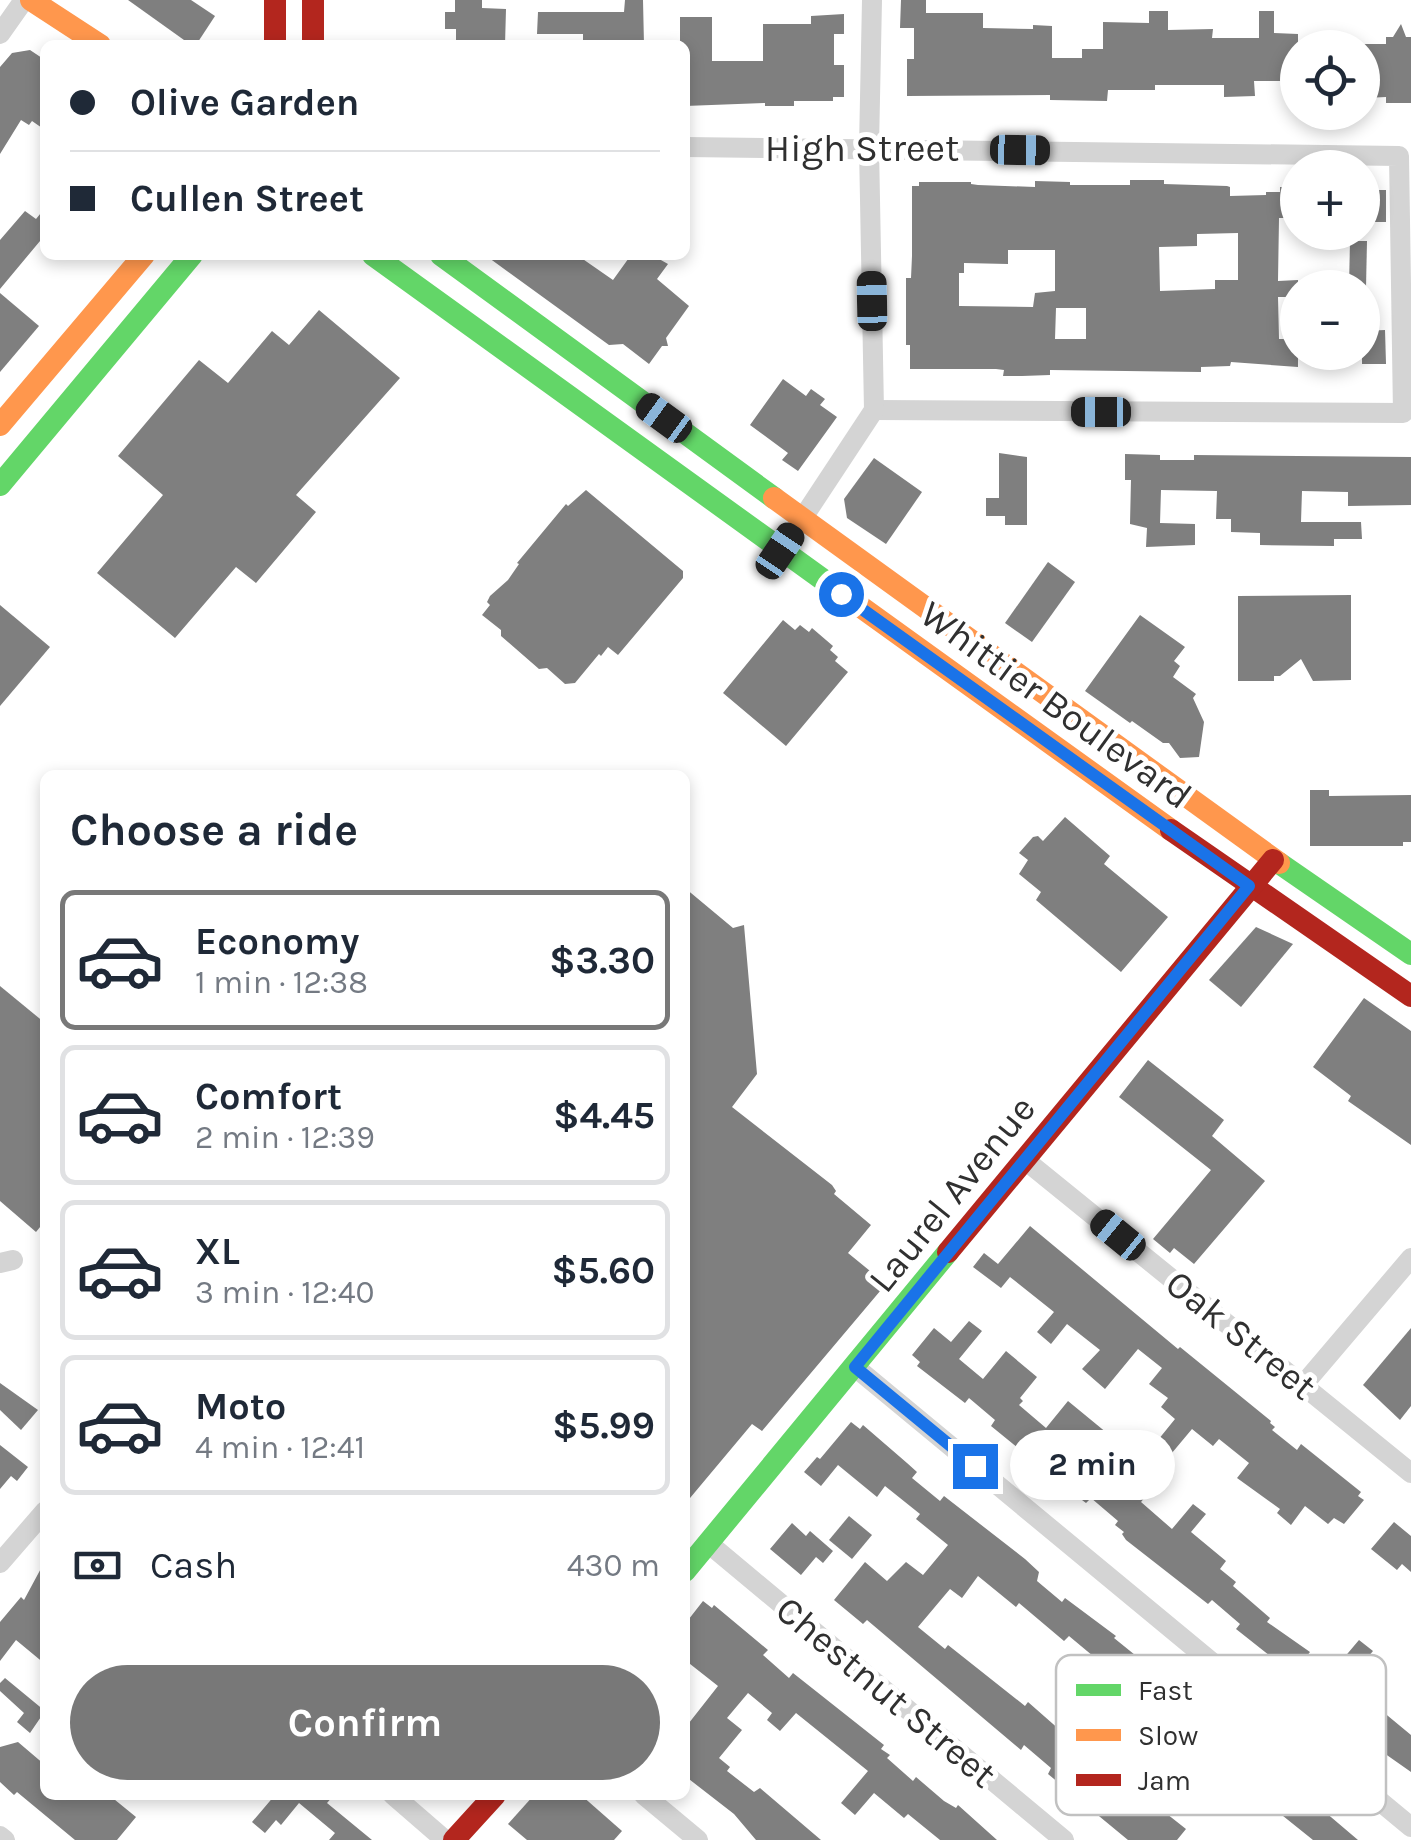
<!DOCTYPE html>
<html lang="en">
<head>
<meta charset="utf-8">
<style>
  body { margin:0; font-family:Karla,sans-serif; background:#f6f6f7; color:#1f2937; height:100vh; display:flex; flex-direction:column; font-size:38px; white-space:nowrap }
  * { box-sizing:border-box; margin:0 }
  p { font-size:32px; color:#747a83 }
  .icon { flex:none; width:55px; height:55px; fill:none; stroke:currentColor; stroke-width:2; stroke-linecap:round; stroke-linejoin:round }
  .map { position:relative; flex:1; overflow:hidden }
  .details { position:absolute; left:40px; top:770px; width:650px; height:1030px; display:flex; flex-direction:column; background:#fff; border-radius:15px; box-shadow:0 5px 15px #0003 }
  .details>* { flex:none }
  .top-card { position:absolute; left:40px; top:40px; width:650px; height:220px; border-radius:15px; box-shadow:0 5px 15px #0003; display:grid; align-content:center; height:220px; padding:0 30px; background:#fff }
  .tools { position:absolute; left:1280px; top:30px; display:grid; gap:20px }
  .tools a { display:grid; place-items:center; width:100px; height:100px; border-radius:50%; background:#fff; box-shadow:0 5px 15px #0003; font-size:50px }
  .end { position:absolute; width:45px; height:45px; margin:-22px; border:12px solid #1a73e8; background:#fff; box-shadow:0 0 0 5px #fff }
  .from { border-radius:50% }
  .bubble { position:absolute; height:70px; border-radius:35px; background:#fff; box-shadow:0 5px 15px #0003; font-size:32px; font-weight:700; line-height:70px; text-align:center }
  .car { position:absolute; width:30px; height:60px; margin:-30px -15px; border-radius:12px; box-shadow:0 0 8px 2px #0007; background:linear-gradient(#222 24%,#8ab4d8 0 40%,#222 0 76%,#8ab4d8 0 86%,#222 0) }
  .top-card b { display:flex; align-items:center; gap:35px; height:95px; font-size:38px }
  .top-card b+b { border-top:2px solid #e0e1e3 }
  .top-card i { width:25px; height:25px; background:#1f2937 }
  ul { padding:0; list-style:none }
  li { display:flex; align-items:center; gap:30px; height:140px; margin:0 20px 15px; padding:0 10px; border:5px solid #e0e1e3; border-radius:15px }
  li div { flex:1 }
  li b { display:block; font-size:38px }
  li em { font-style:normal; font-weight:700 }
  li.active { border-color:#787878 }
  li>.icon { width:90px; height:90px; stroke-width:1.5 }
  h2 { padding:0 30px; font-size:45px; line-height:120px }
  .pay { display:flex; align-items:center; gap:25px; height:110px; padding:0 30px; font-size:38px }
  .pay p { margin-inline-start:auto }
  .cta { display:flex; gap:20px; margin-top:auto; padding:20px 30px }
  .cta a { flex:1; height:115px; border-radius:60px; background:#787878; color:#fff; font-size:40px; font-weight:700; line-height:115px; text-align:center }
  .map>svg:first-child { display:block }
  .building { fill:#7f7f7f; fill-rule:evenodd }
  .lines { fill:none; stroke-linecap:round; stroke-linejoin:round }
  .street { stroke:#d4d4d4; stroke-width:20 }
  .fast { stroke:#63d668; stroke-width:22 }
  .slow { stroke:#ff974d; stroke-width:22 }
  .jam { stroke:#b3261e; stroke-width:22 }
  .route { stroke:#1a73e8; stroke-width:12 }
  .labels { text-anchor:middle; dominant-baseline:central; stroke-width:10; stroke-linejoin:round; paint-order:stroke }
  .street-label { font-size:38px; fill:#303030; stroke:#fff }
  .key { fill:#fff; stroke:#c1c1c1; stroke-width:2.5 }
  .key-label { font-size:28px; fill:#303030 }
</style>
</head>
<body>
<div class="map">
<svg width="1411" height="1840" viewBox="0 0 1411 1840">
  <rect width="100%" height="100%" fill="#fff"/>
  <!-- building -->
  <g class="building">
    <polygon points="128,0 191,0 215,16 196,45 191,45"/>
    <polygon points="455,0 482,0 482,8 506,9 505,45 456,45 456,29 445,29 445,12 455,12"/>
    <polygon points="625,0 643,0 644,45 583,45 583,34 537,34 538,12 624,12"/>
    <polygon points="901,0 926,0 926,13 983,13 983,28 1033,29 1033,25 1052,26 1052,58 1082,58 1082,49 1103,49 1103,22 1149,23 1149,11 1168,11 1168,30 1213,29 1212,38 1259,38 1259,11 1274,11 1274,33 1298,34 1298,81 1254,81 1255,96 1224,97 1224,85 1155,85 1155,90 1108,90 1107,101 1050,100 1050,95 907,96 907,59 914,59 914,28 900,28"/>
    <polygon points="844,14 844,34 834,34 834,65 844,65 844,97 833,97 833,101 794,101 794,106 765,106 765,103 685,106 685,45 680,45 680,17 712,17 712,61 763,61 763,24 811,24 811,16"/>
    <polygon points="1401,24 1406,37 1411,37 1411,103 1386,103 1386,97 1365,98 1362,94 1362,44 1386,44 1386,37 1393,37"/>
    <polygon points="30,50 45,60 45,130 32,121 29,125 21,120 0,154 0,67 12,53"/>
    <path d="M1130 180H1164V184L1227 186 1230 187V196L1266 195V192H1280V187H1298V218H1279L1278 281 1298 280V297H1278L1279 339H1298V367L1231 362 1230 366 1201 367V372L1050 370V375L1022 376H1003L1004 370 996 369H910V345H906V278H911L912 256V186H919V182H971V184L978 185 1035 187V181L1070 182V185H1130ZM1238 233V280H1215V289L1160 291 1159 247 1197 246V234ZM1008 250H1055V291L1035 293 1033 307 959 306V273H964V263L1008 264ZM1056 308H1086V339H1055Z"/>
    <rect x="1362" y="190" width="24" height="32"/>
    <polygon points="45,208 45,235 0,289 0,240 25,211 36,219"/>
    <polygon points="1350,241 1367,241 1366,288 1349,288"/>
    <polygon points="485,255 577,255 613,280 631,255 652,255 668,264 657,279 689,306 666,338 668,346 662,346 649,364 623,344 609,345"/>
    <polygon points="0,293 39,326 0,372"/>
    <polygon points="319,310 400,378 296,495 316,512 256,583 236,567 175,638 97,573 163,495 118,456 199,360 228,383 272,331 289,345"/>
    <polygon points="1385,330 1386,364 1362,364 1362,331"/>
    <polygon points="783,379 806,396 811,389 825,399 820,405 837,417 798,471 782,460 788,453 750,425"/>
    <polygon points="999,453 1027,457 1027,525 1005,525 1005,516 986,516 986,498 999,498"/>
    <polygon points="1125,454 1160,455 1160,460 1194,460 1194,455 1411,457 1411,505 1348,506 1348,492 1302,491 1301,522 1361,522 1362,539 1334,539 1334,546 1260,545 1260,533 1231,532 1231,519 1216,519 1217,491 1161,490 1160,523 1195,524 1195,545 1146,547 1147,528 1130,524 1131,480 1125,480"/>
    <polygon points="874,458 922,492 886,544 847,518 844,499"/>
    <polygon points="586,490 683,571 683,578 618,655 608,647 601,656 599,654 575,683 565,684 547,668 539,669 501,636 501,630 482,615 490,605 487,602 490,596 508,580 519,564 517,563 566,504 568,506"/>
    <polygon points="1048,562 1075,582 1032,642 1005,623"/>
    <polygon points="1351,595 1351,680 1313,681 1301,659 1280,676 1274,676 1274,681 1238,681 1238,596"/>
    <polygon points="0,605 50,647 0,706"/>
    <polygon points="1140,615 1185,647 1174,661 1180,666 1173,677 1196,694 1193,698 1204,722 1199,757 1180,758 1169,743 1163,743 1132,721 1130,723 1085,691"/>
    <polygon points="783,620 795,630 800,625 809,632 812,628 833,646 830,650 838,657 835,661 848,672 786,746 723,693"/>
    <polygon points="1310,790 1329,790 1329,796 1411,795 1411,842 1403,842 1403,846 1310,846"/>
    <polygon points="1065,817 1110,856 1104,864 1168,917 1121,972 1036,900 1041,892 1019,874 1028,860 1019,853 1033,837 1038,836 1043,841"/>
    <polygon points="685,888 733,928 744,925 757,1074 732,1107 832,1185 836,1191 834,1194 871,1225 848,1253 886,1284 762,1431 752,1424 685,1504"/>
    <polygon points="1256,927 1293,944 1241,1007 1209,980"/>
    <polygon points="0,986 45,1023 45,1221 36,1232 0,1201"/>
    <polygon points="1364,998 1411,1031 1411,1145 1348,1101 1351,1096 1313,1067"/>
    <polygon points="1148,1060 1224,1120 1212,1136 1265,1181 1194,1264 1174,1248 1170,1253 1153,1239 1211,1170 1119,1097"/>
    <polygon points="1030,1226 1178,1349 1180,1347 1271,1421 1270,1423 1275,1427 1272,1430 1297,1450 1301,1444 1361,1492 1358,1496 1364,1500 1344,1524 1334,1518 1328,1524 1305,1506 1291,1525 1277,1513 1280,1509 1237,1478 1249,1463 1219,1439 1213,1446 1192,1429 1156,1472 1162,1477 1141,1502 1172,1529 1193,1504 1206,1514 1191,1532 1226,1561 1220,1569 1236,1582 1233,1586 1270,1618 1267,1622 1310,1652 1293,1674 1236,1629 1240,1624 1212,1600 1208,1604 1126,1540 1122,1534 1124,1532 1115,1525 1118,1521 1091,1498 1086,1503 1082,1500 991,1426 995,1420 969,1398 965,1403 917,1366 920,1362 912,1355 934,1328 951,1342 969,1321 982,1331 959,1359 983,1379 1006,1351 1037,1377 1020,1398 1023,1401 1019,1405 1046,1428 1068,1401 1141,1461 1175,1419 1161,1407 1168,1398 1149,1384 1162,1368 1138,1349 1105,1389 1082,1369 1100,1350 1067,1324 1051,1344 1037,1332 1054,1312 1010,1277 1001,1288 973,1267 984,1253 998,1264"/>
    <polygon points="1411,1328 1411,1406 1400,1420 1363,1385"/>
    <polygon points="0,1383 38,1410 21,1430 0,1410"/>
    <polygon points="851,1422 860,1429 863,1425 907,1463 917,1472 912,1478 940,1501 944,1496 1025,1559 1039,1572 1037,1581 1062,1602 1065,1598 1116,1636 1114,1638 1161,1676 1158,1680 1185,1704 1190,1698 1237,1737 1286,1779 1282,1785 1310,1808 1314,1804 1318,1806 1358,1840 1313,1840 1253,1792 1250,1796 1232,1781 1208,1808 1193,1795 1215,1769 1177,1738 1170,1743 1145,1723 1156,1710 1117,1678 1097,1702 1093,1698 1088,1705 1073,1694 1099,1661 1069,1636 1064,1641 1019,1603 1016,1607 978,1576 962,1598 950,1589 918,1627 945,1649 948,1645 1025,1706 1028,1702 1061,1731 1058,1735 1103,1772 1124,1746 1137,1758 1116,1783 1147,1808 1158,1795 1173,1807 1167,1814 1186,1829 1177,1840 1128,1840 1048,1774 1051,1768 1024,1745 1021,1750 867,1620 863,1624 834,1600 865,1562 887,1581 906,1562 923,1575 948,1545 916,1519 920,1514 885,1486 877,1497 838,1465 821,1486 804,1472 817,1457 820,1459"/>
    <polygon points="0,1445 28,1467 17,1481 11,1476 0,1489"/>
    <polygon points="849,1516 872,1535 852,1559 829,1540"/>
    <polygon points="1394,1522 1411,1536 1411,1572 1402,1564 1397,1570 1371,1549"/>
    <polygon points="792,1523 806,1536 810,1531 833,1551 823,1563 816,1557 801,1575 770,1549"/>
    <polygon points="45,1561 45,1664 16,1640 0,1661 0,1622 21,1597 24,1600"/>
    <polygon points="703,1601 712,1608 714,1605 768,1650 763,1655 789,1678 793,1673 884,1745 881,1749 890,1755 887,1758 913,1781 916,1777 944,1801 956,1808 958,1805 997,1840 940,1840 908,1814 904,1818 874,1793 855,1815 841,1803 868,1771 796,1713 780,1731 767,1720 772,1713 748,1693 727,1718 742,1730 719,1758 730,1767 727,1771 754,1792 760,1788 821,1840 756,1840 734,1814 685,1776 685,1728 718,1686 685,1660 685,1624"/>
    <polygon points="1359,1640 1373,1651 1347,1682 1411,1735 1411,1772 1364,1739 1315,1692"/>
    <polygon points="5,1678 45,1711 30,1733 17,1722 24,1713 0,1691 0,1683"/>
    <polygon points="18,1742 45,1765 45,1795 109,1795 136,1817 117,1840 75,1840 17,1792 14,1795 0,1782 0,1747"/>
    <polygon points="275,1795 334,1795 327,1803 372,1840 329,1840 335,1833 299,1803 281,1825 276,1820 265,1833 252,1822"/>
    <polygon points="534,1795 581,1795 622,1831 614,1840 527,1840 508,1824"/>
  </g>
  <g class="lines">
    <!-- street -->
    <g class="street">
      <polyline points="0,34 24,0"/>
      <polyline points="685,147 1399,156 1403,413 874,410"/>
      <polyline points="781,551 874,410 869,147 872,0"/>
      <polyline points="1025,1160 1411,1473"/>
      <polyline points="0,1263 13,1260"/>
      <polyline points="855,1367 1411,1827"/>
      <polyline points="1303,1385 1411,1258"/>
      <polyline points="708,1543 1064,1840"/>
      <polyline points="0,1563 45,1511"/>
      <polyline points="393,1795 445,1840"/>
      <polyline points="644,1795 698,1840"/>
      <polyline points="0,1836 5,1840"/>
    </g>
    <!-- fast -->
    <g class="fast">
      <polyline points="373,255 829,584"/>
      <polyline points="441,255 774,498"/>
      <polyline points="0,485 192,255"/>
      <polyline points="1279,863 1411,954"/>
      <polyline points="685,1571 948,1252"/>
    </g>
    <!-- slow -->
    <g class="slow">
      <polyline points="31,0 100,45"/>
      <polyline points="0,425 144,255"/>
      <polyline points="774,498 1279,863"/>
      <polyline points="829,584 1171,830"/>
    </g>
    <!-- jam -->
    <g class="jam">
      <polyline points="275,0 275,45"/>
      <polyline points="313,0 313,45"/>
      <polyline points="1171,830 1411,996"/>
      <polyline points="948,1252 1273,860"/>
      <polyline points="454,1840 495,1795"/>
    </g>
  </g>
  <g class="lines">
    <!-- route -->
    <polyline class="route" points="841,594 1249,886 855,1367 975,1466"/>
  </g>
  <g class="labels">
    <!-- street labels -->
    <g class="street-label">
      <text x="862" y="148">High Street</text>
      <text transform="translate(1056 705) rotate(36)">Whittier Boulevard</text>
      <text transform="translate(952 1194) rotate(-51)">Laurel Avenue</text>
      <text transform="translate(1241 1335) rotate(39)">Oak Street</text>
      <text transform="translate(886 1692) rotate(40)">Chestnut Street</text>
    </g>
  </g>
  <!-- legend -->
  <rect x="1056" y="1655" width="330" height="160" rx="15" class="key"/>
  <rect x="1076" y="1684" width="45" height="12" fill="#63d668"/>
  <rect x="1076" y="1729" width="45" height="12" fill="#ff974d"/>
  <rect x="1076" y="1774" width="45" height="12" fill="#b3261e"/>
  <g class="key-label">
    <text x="1138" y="1700">Fast</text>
    <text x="1138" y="1745">Slow</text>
    <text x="1138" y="1790">Jam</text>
  </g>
</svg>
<div class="tools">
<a><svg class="icon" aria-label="locate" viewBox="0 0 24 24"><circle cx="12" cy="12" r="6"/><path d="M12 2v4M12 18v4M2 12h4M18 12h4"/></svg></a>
<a>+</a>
<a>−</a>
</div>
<i class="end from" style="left:841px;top:594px"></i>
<i class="end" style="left:975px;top:1466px"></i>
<div class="bubble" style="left:1010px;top:1430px;width:165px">2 min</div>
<i class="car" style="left:1020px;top:150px;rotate:91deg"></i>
<i class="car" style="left:872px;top:301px;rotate:359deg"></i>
<i class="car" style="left:1101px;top:412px;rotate:270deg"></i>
<i class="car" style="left:664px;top:418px;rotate:306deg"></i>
<i class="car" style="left:780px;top:551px;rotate:34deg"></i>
<i class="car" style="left:1118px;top:1235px;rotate:309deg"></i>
<div class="top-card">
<b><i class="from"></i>Olive Garden</b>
<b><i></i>Cullen Street</b>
</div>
<section class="details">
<h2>Choose a ride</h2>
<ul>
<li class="active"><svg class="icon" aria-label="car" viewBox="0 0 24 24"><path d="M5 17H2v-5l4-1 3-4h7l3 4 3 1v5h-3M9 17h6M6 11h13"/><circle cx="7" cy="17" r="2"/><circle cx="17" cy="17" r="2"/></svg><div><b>Economy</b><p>1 min · 12:38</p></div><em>$3.30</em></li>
<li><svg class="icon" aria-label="car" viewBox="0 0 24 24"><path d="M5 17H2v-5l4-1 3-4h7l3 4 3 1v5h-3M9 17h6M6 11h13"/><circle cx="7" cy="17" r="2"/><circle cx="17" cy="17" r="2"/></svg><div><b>Comfort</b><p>2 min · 12:39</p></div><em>$4.45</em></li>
<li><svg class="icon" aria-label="car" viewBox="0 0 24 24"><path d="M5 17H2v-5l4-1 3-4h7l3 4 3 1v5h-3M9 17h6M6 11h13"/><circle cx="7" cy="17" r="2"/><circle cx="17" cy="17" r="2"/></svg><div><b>XL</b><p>3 min · 12:40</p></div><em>$5.60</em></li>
<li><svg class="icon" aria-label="car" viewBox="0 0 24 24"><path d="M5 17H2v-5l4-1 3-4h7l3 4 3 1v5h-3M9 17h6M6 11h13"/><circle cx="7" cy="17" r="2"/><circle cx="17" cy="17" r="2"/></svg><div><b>Moto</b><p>4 min · 12:41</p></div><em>$5.99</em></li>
</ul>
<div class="pay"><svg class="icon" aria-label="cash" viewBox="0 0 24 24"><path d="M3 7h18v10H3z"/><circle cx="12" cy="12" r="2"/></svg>Cash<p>430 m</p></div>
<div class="cta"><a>Confirm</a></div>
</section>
</div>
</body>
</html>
